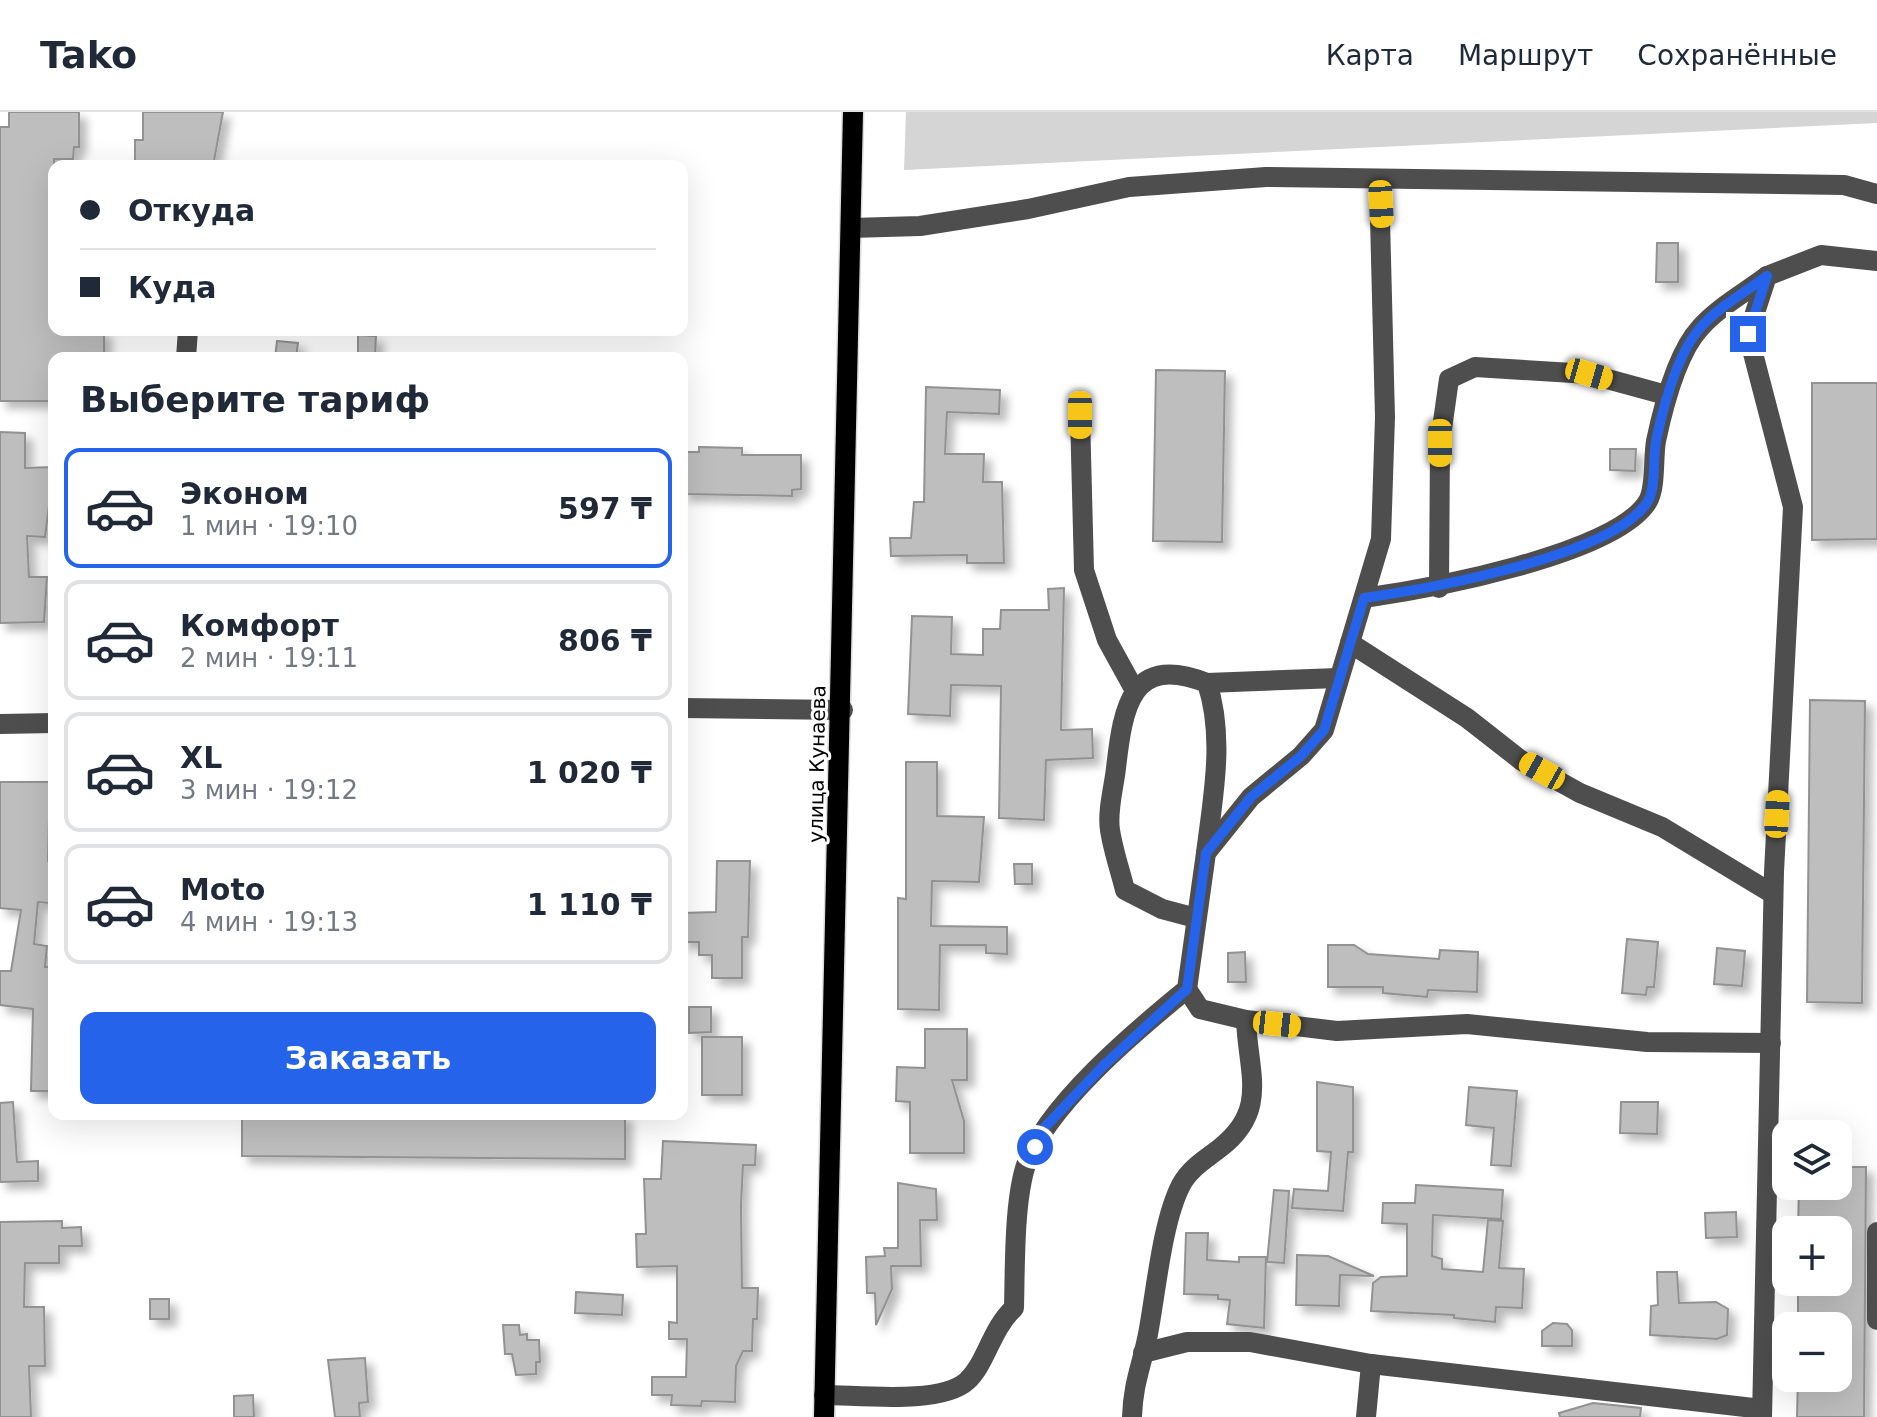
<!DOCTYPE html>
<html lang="ru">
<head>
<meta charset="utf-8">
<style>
  body { margin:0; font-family:"DejaVu Sans",sans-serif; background:#f2f2f3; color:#1f2937; height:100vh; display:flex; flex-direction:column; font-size:30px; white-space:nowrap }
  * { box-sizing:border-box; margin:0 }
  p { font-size:26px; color:#747a83 }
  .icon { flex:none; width:44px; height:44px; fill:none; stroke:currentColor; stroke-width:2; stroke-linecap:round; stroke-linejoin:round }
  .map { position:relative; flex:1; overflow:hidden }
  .drawer { position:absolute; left:48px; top:240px; width:640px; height:768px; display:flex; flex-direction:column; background:#fff; border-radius:16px; box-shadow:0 8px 32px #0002 }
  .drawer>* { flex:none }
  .hud { position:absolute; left:48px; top:48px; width:640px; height:176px; border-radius:16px; box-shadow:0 8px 32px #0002; display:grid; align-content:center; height:176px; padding:0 32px; background:#fff }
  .buttons { position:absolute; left:1772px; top:1008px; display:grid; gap:16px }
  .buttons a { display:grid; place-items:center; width:80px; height:80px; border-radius:16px; background:#fff; box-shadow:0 8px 32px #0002; font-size:40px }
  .end { position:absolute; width:36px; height:36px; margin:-18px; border:10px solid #2563eb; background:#fff; box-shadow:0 0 0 4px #fff }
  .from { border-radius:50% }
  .car { position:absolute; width:24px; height:48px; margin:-24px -12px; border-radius:10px; box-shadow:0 0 6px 2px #0007; background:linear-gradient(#f5c518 24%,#345 0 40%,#f5c518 0 76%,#345 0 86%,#f5c518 0) }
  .hud b { display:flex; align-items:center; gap:28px; height:76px; font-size:30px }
  .hud b+b { border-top:2px solid #e0e1e3 }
  .hud i { width:20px; height:20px; background:#1f2937 }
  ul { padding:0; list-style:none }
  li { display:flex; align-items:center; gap:24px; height:120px; margin:0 16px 12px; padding:0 16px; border:4px solid #e0e1e3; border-radius:16px }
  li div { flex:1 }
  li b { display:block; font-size:30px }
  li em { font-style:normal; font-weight:700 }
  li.on { border-color:#2563eb }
  li>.icon { width:72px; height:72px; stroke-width:1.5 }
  h2 { padding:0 32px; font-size:36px; line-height:96px }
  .primary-button { display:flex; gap:16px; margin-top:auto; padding:16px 32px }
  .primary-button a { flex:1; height:92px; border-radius:16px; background:#2563eb; color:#fff; font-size:32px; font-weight:700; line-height:92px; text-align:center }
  header { display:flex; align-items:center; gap:48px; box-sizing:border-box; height:112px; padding:0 40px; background:#fff; border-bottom:2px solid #e0e1e3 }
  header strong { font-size:38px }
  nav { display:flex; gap:44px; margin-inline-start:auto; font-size:28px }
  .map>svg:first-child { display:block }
  .green { fill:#d5d5d5 }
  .building { fill:#bebebe; stroke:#929292; stroke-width:2; filter:url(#shadow) }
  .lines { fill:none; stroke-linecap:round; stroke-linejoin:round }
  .major-casing { stroke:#dbdbdb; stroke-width:23 }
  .minor { stroke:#4e4e4e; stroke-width:20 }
  .major { stroke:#000; stroke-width:20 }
  .route { stroke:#2563eb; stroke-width:10 }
  .labels { text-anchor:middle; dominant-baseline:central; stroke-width:6; stroke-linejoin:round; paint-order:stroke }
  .street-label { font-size:20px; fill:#000; stroke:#fff }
</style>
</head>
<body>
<header>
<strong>Tako</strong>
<nav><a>Карта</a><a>Маршрут</a><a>Сохранённые</a></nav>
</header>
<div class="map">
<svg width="1877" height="1305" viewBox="0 0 1877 1305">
  <defs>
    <filter id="shadow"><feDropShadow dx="7" dy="7" stdDeviation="4" flood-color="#0004"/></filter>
  </defs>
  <rect width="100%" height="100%" fill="#fff"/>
  <!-- green -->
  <polygon class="green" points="906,0 1877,0 1877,11 904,58"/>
  <!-- building -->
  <g class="building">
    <polygon points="9,0 79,0 79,35 74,35 73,47 54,47 54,218 104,218 104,246 54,246 54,289 0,289 0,15 9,15"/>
    <polygon points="143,0 223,0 213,54 173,49 135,49 135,28 143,28"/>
    <polygon points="1657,131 1678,131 1678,170 1656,170"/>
    <polygon points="358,223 376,224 375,244 358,244"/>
    <polygon points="277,229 298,231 296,246 275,246"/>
    <polygon points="1156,258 1225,259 1222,430 1153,429"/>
    <polygon points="1812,271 1877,271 1877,427 1812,428"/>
    <polygon points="926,275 1000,278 999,302 947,300 945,342 984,342 983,370 1002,370 1004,451 967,451 967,443 891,444 890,426 911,426 914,390 924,390"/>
    <polygon points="0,320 25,321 25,356 54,355 45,425 27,424 29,465 47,465 44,510 0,511"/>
    <polygon points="699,335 742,336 742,343 801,343 801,377 792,378 792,384 682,382 682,340 699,340"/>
    <polygon points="1610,337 1636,337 1635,359 1610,358"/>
    <polygon points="1064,476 1061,618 1092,617 1093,646 1046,648 1044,708 999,706 1001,574 951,573 950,604 908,602 912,504 952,505 951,542 983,543 983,517 1000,517 1001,498 1049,498 1048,477"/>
    <polygon points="1810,588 1865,589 1862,891 1807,890"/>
    <polygon points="906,650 937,650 937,704 984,705 979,770 932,769 931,814 1007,815 1007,842 986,841 986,833 940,833 939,898 898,897 898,786 906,787"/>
    <polygon points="0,670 54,670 54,706 49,706 48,749 53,749 49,791 38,790 34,832 47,834 45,855 54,855 54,979 31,979 33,897 0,893 0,859 11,859 21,798 0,796"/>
    <polygon points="717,749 750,749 748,825 742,825 742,866 712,866 712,843 699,843 699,830 682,830 682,801 716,800"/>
    <polygon points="1014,752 1032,752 1032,772 1015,772"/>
    <polygon points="1627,827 1658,830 1654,875 1647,875 1646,883 1622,881"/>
    <polygon points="1328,833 1354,833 1368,842 1439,847 1440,838 1478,840 1477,880 1428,878 1427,885 1383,881 1383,875 1328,875"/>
    <polygon points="1717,836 1745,839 1742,874 1714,872"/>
    <polygon points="1245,840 1246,870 1228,870 1228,841"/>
    <polygon points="689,895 711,895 711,920 689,921"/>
    <polygon points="925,917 967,917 967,968 952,968 964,1009 964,1041 910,1041 910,990 896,989 897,955 925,956"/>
    <rect x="702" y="925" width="40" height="58"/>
    <polygon points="1317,970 1353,975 1353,1040 1348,1040 1343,1099 1292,1096 1294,1077 1328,1079 1331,1040 1317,1039"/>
    <polygon points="1469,975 1517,979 1511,1054 1491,1053 1494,1016 1466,1013"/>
    <polygon points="13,990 17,1050 38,1049 38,1069 0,1070 0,991"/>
    <polygon points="1621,990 1658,990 1657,1022 1620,1021"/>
    <polygon points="242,1002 625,1002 625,1047 242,1044"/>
    <polygon points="663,1029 756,1033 755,1053 743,1053 741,1093 742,1176 758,1176 757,1207 753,1207 752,1239 743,1239 736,1254 735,1290 702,1289 701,1294 671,1293 672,1283 652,1283 652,1265 686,1265 687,1227 669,1227 669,1210 677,1211 677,1154 637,1155 636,1122 646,1122 644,1067 661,1067"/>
    <polygon points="1838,1055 1866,1055 1864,1305 1797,1305 1798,1266 1838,1266 1838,1214 1798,1214 1798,1170 1838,1170 1838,1118 1798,1118 1799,1074 1838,1074"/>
    <polygon points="898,1071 936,1077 937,1108 920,1108 921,1154 891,1154 892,1177 876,1213 875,1181 867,1181 866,1145 885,1144 884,1136 898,1136"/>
    <polygon points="1416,1073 1503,1078 1501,1107 1433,1103 1432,1144 1442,1147 1442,1157 1483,1160 1488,1108 1503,1109 1499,1156 1524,1157 1522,1196 1496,1195 1495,1210 1454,1206 1454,1203 1371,1199 1373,1171 1381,1165 1407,1164 1407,1112 1382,1111 1383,1091 1415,1091"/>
    <polygon points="1274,1078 1289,1079 1284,1151 1267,1150"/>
    <polygon points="1736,1100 1737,1125 1706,1126 1705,1101"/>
    <polygon points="62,1109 62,1116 81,1115 82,1134 59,1134 59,1151 25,1151 24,1195 44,1195 45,1254 29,1254 31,1305 0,1305 0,1110"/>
    <polygon points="1186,1121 1208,1121 1207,1148 1239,1150 1239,1145 1266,1145 1264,1216 1227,1212 1230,1188 1218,1187 1218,1183 1184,1182"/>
    <polygon points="1297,1143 1328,1144 1374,1164 1340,1163 1339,1194 1296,1193"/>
    <polygon points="1657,1160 1677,1160 1679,1191 1716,1190 1728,1197 1727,1223 1717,1227 1650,1223 1651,1194 1658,1193"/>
    <polygon points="576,1180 623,1183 622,1203 575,1201"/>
    <rect x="150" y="1187" width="19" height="20"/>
    <polygon points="1553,1211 1567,1212 1572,1218 1572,1234 1542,1234 1542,1219"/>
    <polygon points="503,1213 519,1213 520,1223 527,1222 527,1228 539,1228 540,1250 536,1250 536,1262 516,1263 512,1242 505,1242"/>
    <polygon points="365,1246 368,1290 359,1291 360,1305 335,1305 328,1248"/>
    <polygon points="253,1283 254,1305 234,1305 234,1284"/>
    <polygon points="1593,1291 1641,1296 1640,1305 1560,1305 1559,1301"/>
  </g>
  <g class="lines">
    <defs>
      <polyline id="major" points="824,1305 853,0"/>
    </defs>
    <!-- major casing -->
    <use href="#major" class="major-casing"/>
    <!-- minor -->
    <g class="minor">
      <polyline points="851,116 920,114 1028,97 1129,75 1266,65 1844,73 1877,82"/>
      <polyline points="186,246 188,218"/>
      <polyline points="1080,303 1084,458 1107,528 1134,577"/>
      <polyline points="1439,476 1440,331 1449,267 1475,255 1589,262 1666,283"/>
      <path d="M1364 486C1427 477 1616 443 1648 389 1656 375 1653 346 1656 329 1663 296 1677 241 1700 216 1717 196 1746 180 1767 164"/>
      <polyline points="1350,531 1467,606 1522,649 1580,681 1662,715 1773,782"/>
      <polyline points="1207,571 1338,566"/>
      <polyline points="682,596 843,598"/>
      <polyline points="0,612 54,611"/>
      <path d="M1196 806 1162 797 1125 778C1120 758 1113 738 1110 718 1107 699 1114 675 1116 656 1123 595 1131 541 1207 571 1225 625 1213 685 1206 741"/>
      <polyline points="1187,877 1200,897 1246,908 1337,919 1467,912 1647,930 1771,931"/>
      <polyline points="1877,1120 1877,1208"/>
      <polyline points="1143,1241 1187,1230 1250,1230 1371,1252 1762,1297"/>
      <path d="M824 1283C859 1283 941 1293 967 1269 986 1252 991 1217 1014 1196 1015 1156 1014 1093 1025 1056 1043 996 1139 916 1187 877L1206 741 1251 685 1301 644 1324 618 1381 427 1385 305 1379 67"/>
      <path d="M1132 1305C1133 1271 1142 1253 1148 1222 1156 1180 1162 1110 1181 1073 1190 1056 1206 1047 1220 1036 1269 998 1248 961 1246 908"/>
      <polyline points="1366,1305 1371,1252"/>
      <polyline points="1762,1305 1774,760 1793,395 1748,222 1767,164 1821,143 1877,149"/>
    </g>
    <!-- major -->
    <use href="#major" class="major"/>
  </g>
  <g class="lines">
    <!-- route -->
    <path class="route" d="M1035 1035 1045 1015 1104 953 1187 877 1206 741 1251 685 1301 644 1324 618 1364 486C1427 477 1615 444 1648 389 1656 375 1653 346 1656 329 1663 296 1677 242 1700 216 1717 196 1746 180 1767 164L1748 222"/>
  </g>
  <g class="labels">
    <!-- street labels -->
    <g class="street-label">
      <text transform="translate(817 652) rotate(-89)">улица Кунаева</text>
    </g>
  </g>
</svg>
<div class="buttons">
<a><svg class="icon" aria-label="layers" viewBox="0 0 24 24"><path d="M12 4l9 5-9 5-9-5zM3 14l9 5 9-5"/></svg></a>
<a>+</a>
<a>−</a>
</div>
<i class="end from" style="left:1035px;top:1035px"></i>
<i class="end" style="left:1748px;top:222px"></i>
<i class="car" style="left:1381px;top:92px;rotate:177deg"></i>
<i class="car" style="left:1589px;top:262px;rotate:106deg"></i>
<i class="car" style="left:1080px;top:303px;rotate:180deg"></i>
<i class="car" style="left:1440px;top:331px;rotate:180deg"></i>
<i class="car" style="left:1542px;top:659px;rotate:299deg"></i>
<i class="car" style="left:1777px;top:702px;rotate:3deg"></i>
<i class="car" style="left:1277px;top:912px;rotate:96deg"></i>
<div class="hud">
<b><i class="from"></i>Откуда</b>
<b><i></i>Куда</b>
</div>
<section class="drawer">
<h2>Выберите тариф</h2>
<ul>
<li class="on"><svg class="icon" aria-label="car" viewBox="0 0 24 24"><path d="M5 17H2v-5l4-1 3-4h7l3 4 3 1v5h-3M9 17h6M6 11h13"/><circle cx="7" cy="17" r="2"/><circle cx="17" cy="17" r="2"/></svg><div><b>Эконом</b><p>1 мин · 19:10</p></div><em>597 ₸</em></li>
<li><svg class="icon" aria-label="car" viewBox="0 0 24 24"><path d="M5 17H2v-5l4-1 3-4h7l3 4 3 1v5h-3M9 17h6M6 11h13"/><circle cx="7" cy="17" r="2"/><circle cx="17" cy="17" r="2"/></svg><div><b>Комфорт</b><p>2 мин · 19:11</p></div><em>806 ₸</em></li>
<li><svg class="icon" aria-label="car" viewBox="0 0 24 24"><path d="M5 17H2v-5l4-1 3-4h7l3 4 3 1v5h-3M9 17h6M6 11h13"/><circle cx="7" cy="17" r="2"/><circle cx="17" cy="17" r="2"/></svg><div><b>XL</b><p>3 мин · 19:12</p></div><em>1 020 ₸</em></li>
<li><svg class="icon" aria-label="car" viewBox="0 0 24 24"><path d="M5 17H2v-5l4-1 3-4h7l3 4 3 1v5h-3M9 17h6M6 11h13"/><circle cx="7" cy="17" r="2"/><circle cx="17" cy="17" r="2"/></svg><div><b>Moto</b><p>4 мин · 19:13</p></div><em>1 110 ₸</em></li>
</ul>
<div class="primary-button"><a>Заказать</a></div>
</section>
</div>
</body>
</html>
